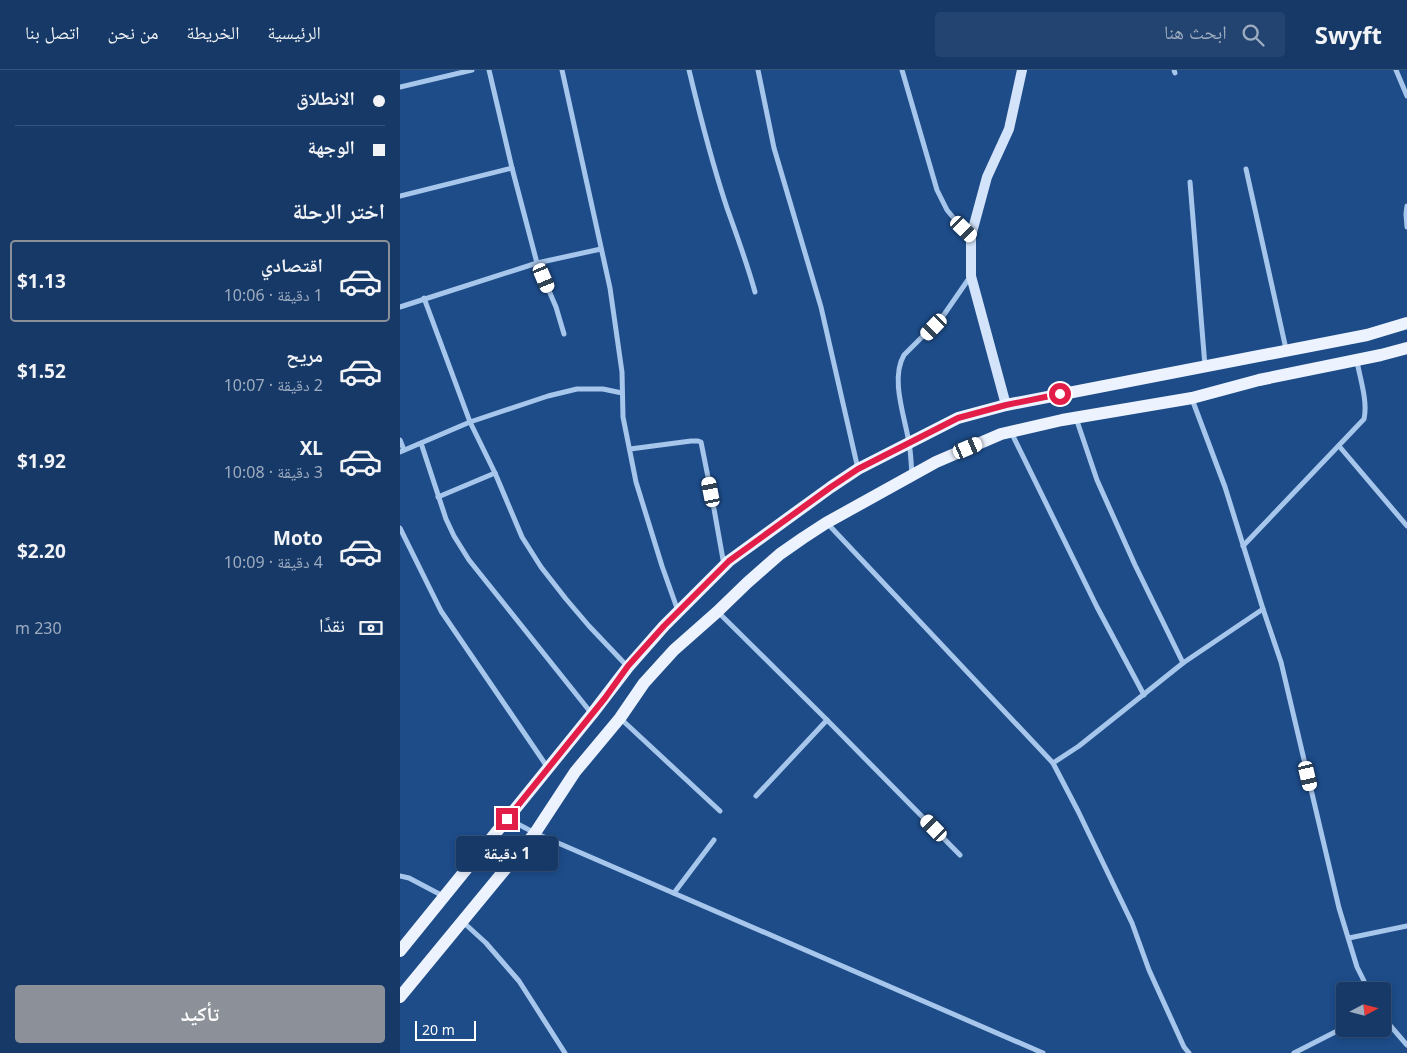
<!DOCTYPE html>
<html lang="ar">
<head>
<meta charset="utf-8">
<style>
  body { margin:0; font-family:"Noto Sans","Noto Naskh Arabic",sans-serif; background:#234470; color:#f1f3f6; direction:rtl; height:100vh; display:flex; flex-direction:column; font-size:19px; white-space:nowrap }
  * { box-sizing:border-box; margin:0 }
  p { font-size:16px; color:#9eacc0 }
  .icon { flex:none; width:28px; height:28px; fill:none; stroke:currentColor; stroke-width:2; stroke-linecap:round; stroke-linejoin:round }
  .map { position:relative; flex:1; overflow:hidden; direction:ltr }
  .panel { display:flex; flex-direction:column; background:#163967; width:400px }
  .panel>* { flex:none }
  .hud { display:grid; align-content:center; height:110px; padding:0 15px; background:#163967 }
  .needle { width:32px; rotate:83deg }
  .controls { position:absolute; left:936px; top:912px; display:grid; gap:10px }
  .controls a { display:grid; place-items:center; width:55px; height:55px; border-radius:5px; background:#163967; box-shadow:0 2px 8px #0003,0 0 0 1px #35537b; font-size:25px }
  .scale { position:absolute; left:15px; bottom:12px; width:61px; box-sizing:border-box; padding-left:5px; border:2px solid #fff; border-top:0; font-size:14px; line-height:18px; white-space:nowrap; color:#fff; -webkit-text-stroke:4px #1d4c89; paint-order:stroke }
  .end { position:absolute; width:22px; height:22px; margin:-11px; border:6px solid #e11d48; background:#fff; box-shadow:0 0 0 2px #fff }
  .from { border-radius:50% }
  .bubble { position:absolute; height:35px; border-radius:5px; background:#163967; box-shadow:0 2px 8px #0003,0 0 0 1px #35537b; font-size:16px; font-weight:700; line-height:35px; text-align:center; direction:rtl }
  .car { position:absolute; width:15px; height:30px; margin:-15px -8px; border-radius:6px; box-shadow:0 0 4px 1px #0007; background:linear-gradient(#fff 24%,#345 0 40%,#fff 0 76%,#345 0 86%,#fff 0) }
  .hud b { display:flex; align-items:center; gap:18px; height:48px; font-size:19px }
  .hud b+b { border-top:1px solid #35537b }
  .hud i { width:12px; height:12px; background:#f1f3f6 }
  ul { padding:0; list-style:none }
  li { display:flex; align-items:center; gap:15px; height:82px; margin:0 10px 8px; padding:0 5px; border:2px solid transparent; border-radius:5px }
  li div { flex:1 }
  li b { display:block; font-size:19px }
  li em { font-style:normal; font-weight:700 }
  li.on { border-color:#8c9099 }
  li>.icon { width:45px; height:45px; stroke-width:1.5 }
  h2 { padding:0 15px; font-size:22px; line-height:60px }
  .pay { display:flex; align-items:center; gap:12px; height:55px; padding:0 15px; font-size:19px }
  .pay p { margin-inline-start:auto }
  .primary-button { display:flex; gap:10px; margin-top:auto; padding:10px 15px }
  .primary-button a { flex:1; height:58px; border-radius:5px; background:#8c9099; color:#fff; font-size:20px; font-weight:700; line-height:58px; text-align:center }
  header { display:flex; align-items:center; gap:30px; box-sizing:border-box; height:70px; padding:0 25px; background:#163967; border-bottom:1px solid #35537b }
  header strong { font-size:24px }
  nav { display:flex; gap:28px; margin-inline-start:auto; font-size:18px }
  .search { width:350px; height:45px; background:#234470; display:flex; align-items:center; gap:12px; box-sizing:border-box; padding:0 18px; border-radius:5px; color:#9eacc0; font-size:19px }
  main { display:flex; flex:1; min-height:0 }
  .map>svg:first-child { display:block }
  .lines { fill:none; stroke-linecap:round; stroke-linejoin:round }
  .street { stroke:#a7c6eb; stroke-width:5 }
  .secondary { stroke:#d3e3f9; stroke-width:10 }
  .primary { stroke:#ecf3ff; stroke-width:12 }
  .route { stroke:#e11d48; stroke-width:6 }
</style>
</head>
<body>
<header>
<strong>Swyft</strong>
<div class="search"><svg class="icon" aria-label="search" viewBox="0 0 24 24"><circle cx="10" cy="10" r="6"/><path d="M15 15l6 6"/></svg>ابحث هنا</div>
<nav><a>الرئيسية</a><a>الخريطة</a><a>من نحن</a><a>اتصل بنا</a></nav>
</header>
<main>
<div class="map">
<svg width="1007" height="983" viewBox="0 0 1007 983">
  <rect width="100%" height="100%" fill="#1d4c89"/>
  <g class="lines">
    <!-- street -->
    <g class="street">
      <polyline points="89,0 112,98 137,193 156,237 164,264"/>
      <polyline points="162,0 210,218 222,302 223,347 236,412 262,496 278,541"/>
      <path d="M289 0C300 46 312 93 327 138 337 166 347 193 355 222"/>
      <polyline points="358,0 374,78 421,237 458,399"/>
      <polyline points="502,0 537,120 547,140 557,152 570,165"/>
      <polyline points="774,0 775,3"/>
      <polyline points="996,0 1007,26"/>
      <polyline points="0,17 72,0"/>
      <polyline points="846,99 886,279"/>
      <polyline points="790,112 805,296"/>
      <polyline points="0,126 112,98"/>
      <polyline points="1007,136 1006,144 1007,157"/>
      <polyline points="24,228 70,352 95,403 122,467 141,497 166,529 189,556 227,596"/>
      <polyline points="0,237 137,193 201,179"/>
      <polyline points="792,329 825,417 863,539 881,592 939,838 957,897 969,921"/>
      <polyline points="676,348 697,410 735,495 783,593"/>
      <polyline points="611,362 697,537 744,625"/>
      <polyline points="0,370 4,380"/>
      <polyline points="21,373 46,449 54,466 69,490 192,644"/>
      <polyline points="939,376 1007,456"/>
      <polyline points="230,379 291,371 298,371 301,372 311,422 324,495"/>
      <polyline points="0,382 70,352 148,326 177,319 203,319 222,323"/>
      <path d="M512 404C511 394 511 383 509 373 505 347 490 309 504 285L543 246 570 207"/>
      <polyline points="38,427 95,403"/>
      <polyline points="427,453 653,693 678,741 732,853 749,900 784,977 789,983"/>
      <polyline points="0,458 41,541 148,698"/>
      <path d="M843 476 964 349C968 331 960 309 957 291"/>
      <polyline points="318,542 427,650 560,785"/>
      <polyline points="221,649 320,741"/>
      <polyline points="653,693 679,676 783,593 863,539"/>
      <polyline points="356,726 427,650"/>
      <polyline points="108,749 135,763 643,983"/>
      <polyline points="0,806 9,808 45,827"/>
      <polyline points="274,823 314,770"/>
      <polyline points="63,852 86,873 119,911 165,983"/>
      <polyline points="949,868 1007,856"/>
      <polyline points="982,946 1007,975"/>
      <polyline points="894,983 945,957"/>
    </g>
    <!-- secondary -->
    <polyline class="secondary" points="606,335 571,206 571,166 587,107 609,59 622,0"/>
    <!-- primary -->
    <g class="primary">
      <polyline points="0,881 192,644 228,597 264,556 329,491 431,417 458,399 558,348 606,335 967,265 1007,253"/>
      <polyline points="0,927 135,763 175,702 220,648 244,613 274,580 317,542 347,513 380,484 403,468 426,453 536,392 601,364 662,350 792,328 859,310 981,285 1007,278"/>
    </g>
  </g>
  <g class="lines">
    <!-- route -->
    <polyline class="route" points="107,749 205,628 228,596 264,556 329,491 431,417 458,399 558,348 606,335 660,324"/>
  </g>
</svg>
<div class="controls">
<a><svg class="needle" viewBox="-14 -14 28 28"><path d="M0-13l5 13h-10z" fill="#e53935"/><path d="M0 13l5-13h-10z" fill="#9eacc0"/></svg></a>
</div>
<div class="scale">20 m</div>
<i class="end from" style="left:660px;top:324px"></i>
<i class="end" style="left:107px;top:749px"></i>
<div class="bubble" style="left:56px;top:766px;width:102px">1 دقيقة</div>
<i class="car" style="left:564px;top:159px;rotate:134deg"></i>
<i class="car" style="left:144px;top:208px;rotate:157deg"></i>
<i class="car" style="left:534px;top:257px;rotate:224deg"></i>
<i class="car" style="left:568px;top:378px;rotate:67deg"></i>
<i class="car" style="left:311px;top:422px;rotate:349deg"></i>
<i class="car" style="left:908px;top:706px;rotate:167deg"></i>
<i class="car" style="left:534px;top:758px;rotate:316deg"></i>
</div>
<section class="panel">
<div class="hud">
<b><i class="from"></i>الانطلاق</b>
<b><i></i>الوجهة</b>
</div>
<h2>اختر الرحلة</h2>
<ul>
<li class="on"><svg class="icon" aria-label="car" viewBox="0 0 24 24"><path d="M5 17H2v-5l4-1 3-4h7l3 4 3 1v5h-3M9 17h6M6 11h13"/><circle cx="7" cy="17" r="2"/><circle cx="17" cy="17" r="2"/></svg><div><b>اقتصادي</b><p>1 دقيقة · 10:06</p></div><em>$1.13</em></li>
<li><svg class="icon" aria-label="car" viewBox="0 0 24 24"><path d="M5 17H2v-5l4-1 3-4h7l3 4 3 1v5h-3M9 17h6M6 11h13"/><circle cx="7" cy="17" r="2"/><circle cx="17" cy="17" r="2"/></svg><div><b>مريح</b><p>2 دقيقة · 10:07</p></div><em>$1.52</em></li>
<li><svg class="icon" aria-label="car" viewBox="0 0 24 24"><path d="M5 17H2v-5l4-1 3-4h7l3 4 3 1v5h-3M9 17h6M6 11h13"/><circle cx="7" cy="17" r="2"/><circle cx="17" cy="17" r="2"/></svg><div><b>XL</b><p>3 دقيقة · 10:08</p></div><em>$1.92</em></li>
<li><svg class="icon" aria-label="car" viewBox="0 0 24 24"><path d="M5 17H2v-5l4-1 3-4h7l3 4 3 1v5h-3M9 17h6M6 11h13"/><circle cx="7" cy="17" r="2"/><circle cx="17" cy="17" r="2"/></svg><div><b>Moto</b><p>4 دقيقة · 10:09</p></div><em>$2.20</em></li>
</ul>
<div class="pay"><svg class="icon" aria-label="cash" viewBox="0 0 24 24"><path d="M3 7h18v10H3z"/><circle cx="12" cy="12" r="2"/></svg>نقدًا<p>230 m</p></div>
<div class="primary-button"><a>تأكيد</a></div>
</section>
</main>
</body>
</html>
